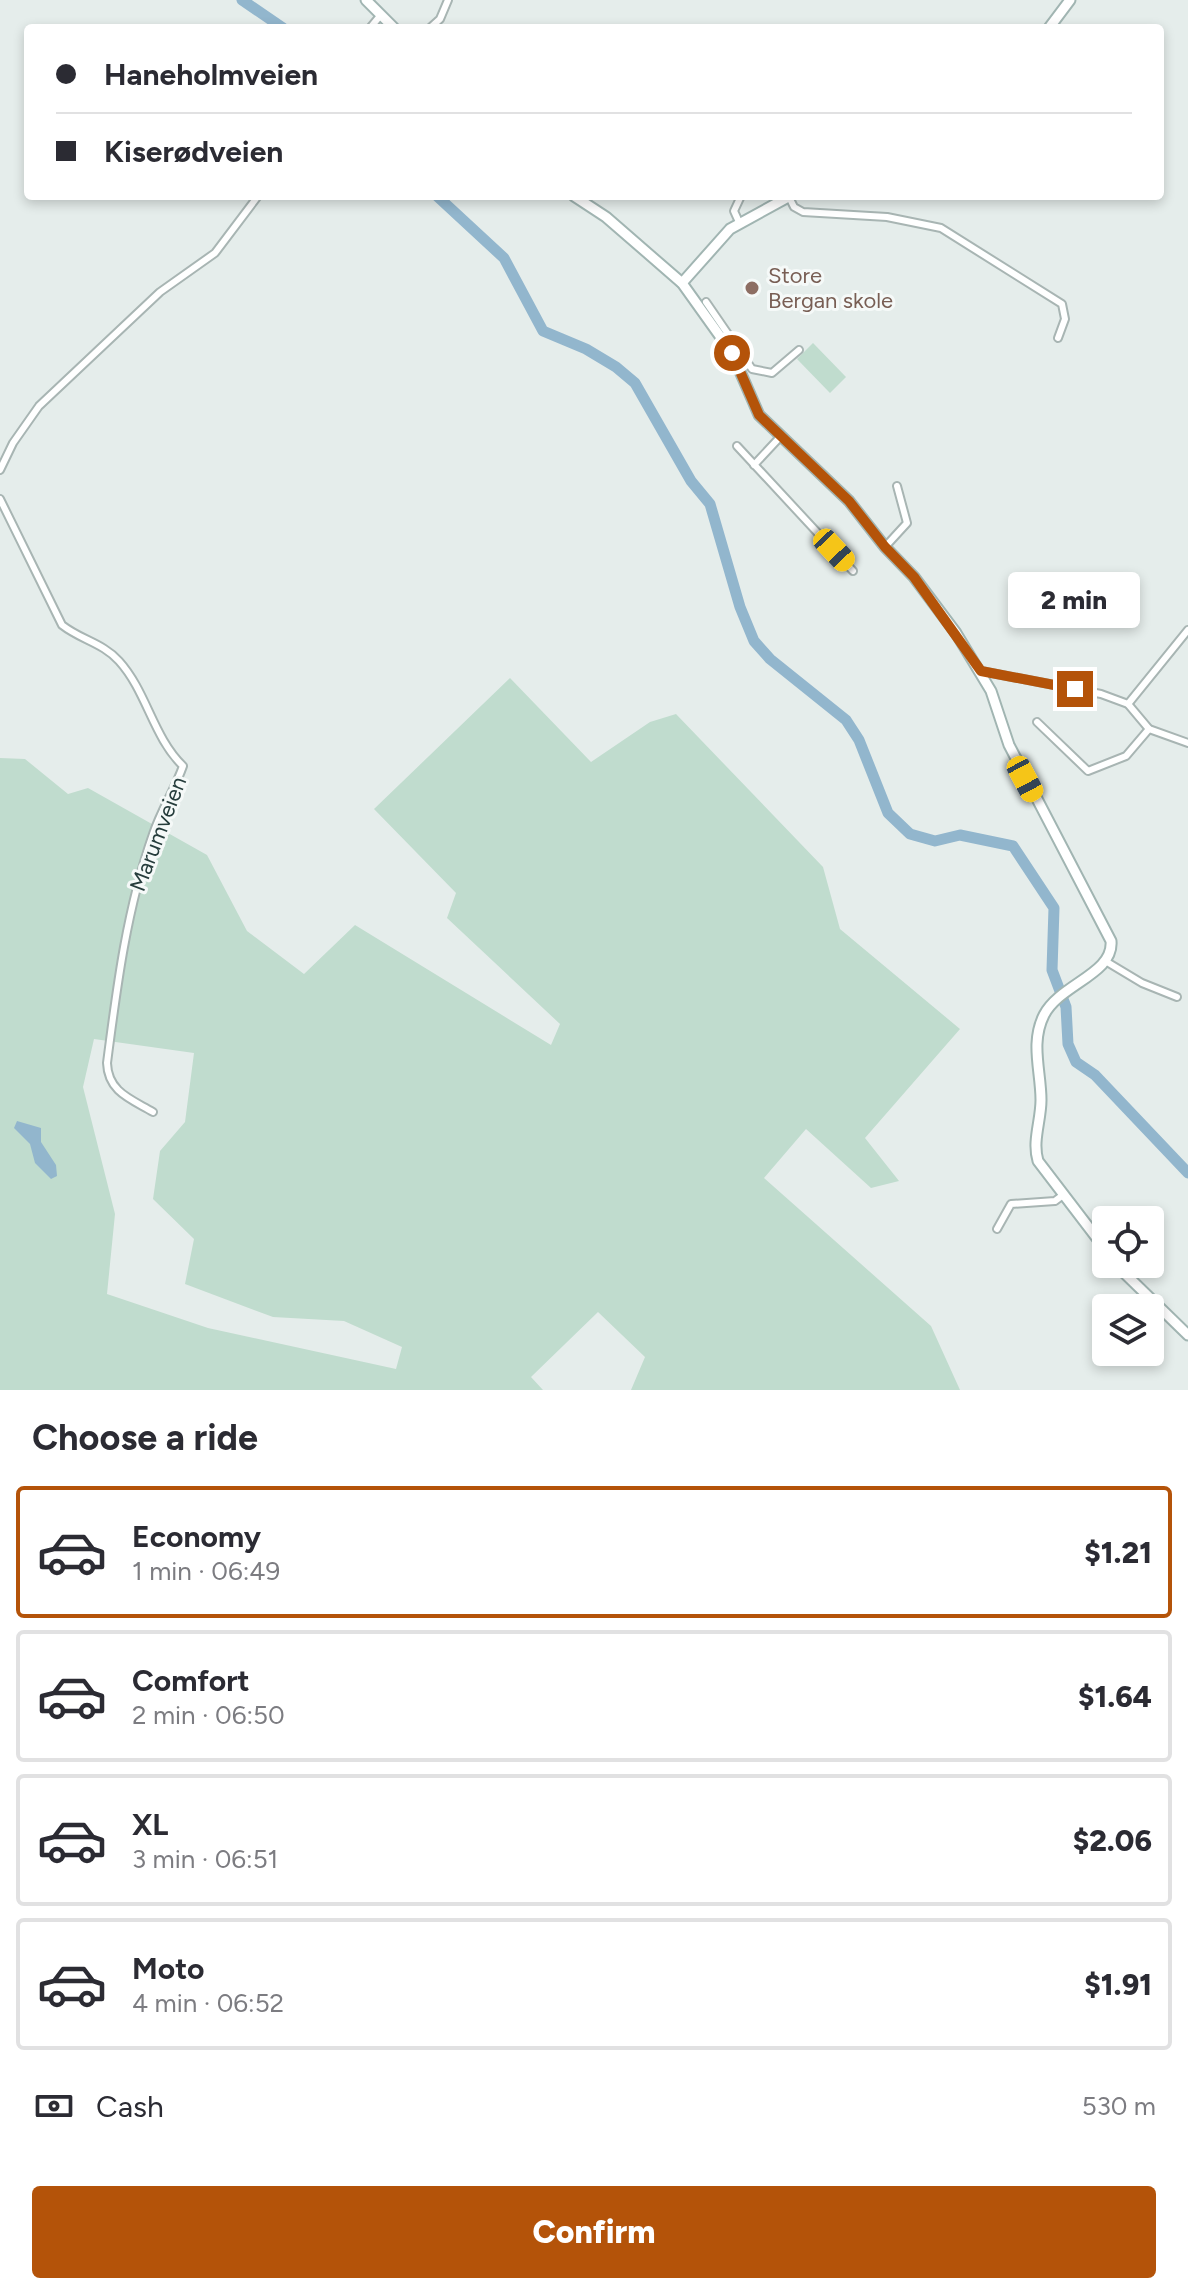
<!DOCTYPE html>
<html lang="en">
<head>
<meta charset="utf-8">
<style>
  body { margin:0; font-family:Figtree,sans-serif; background:#f7f7f7; color:#2b2b33; height:100vh; display:flex; flex-direction:column; font-size:30px; white-space:nowrap }
  * { box-sizing:border-box; margin:0 }
  p { font-size:26px; color:#7c7c81 }
  .icon { flex:none; width:44px; height:44px; fill:none; stroke:currentColor; stroke-width:2; stroke-linecap:round; stroke-linejoin:round }
  .map { position:relative; height:1390px; overflow:hidden }
  .panel { display:flex; flex-direction:column; background:#fff; flex:1 }
  .panel>* { flex:none }
  .hud { position:absolute; left:24px; top:24px; width:1140px; height:176px; border-radius:8px; box-shadow:0 4px 12px #0003; display:grid; align-content:center; height:176px; padding:0 32px; background:#fff }
  .controls { position:absolute; left:1092px; top:1206px; display:grid; gap:16px }
  .controls a { display:grid; place-items:center; width:72px; height:72px; border-radius:8px; background:#fff; box-shadow:0 4px 12px #0003; font-size:40px }
  .end { position:absolute; width:36px; height:36px; margin:-18px; border:10px solid #b45309; background:#fff; box-shadow:0 0 0 4px #fff }
  .from { border-radius:50% }
  .bubble { position:absolute; height:56px; border-radius:8px; background:#fff; box-shadow:0 4px 12px #0003; font-size:26px; font-weight:800; line-height:56px; text-align:center }
  .car { position:absolute; width:24px; height:48px; margin:-24px -12px; border-radius:10px; box-shadow:0 0 6px 2px #0007; background:linear-gradient(#f5c518 24%,#345 0 40%,#f5c518 0 76%,#345 0 86%,#f5c518 0) }
  .hud b { display:flex; align-items:center; gap:28px; height:76px; font-size:30px }
  .hud b+b { border-top:2px solid #e1e1e2 }
  .hud i { width:20px; height:20px; background:#2b2b33 }
  ul { padding:0; list-style:none }
  li { display:flex; align-items:center; gap:24px; height:132px; margin:0 16px 12px; padding:0 16px; border:4px solid #e1e1e2; border-radius:8px }
  li div { flex:1 }
  li b { display:block; font-size:30px }
  li em { font-style:normal; font-weight:800 }
  li.current { border-color:#b45309 }
  li>.icon { width:72px; height:72px; stroke-width:1.5 }
  h2 { padding:0 32px; font-size:36px; line-height:96px }
  .pay { display:flex; align-items:center; gap:20px; height:88px; padding:0 32px; font-size:30px }
  .pay p { margin-inline-start:auto }
  .primary-button { display:flex; gap:16px; margin-top:auto; padding:16px 32px }
  .primary-button a { flex:1; height:92px; border-radius:8px; background:#b45309; color:#fff; font-size:32px; font-weight:800; line-height:92px; text-align:center }
  .map>svg:first-child { display:block }
  .green { fill:#c0dcce; fill-rule:evenodd }
  .water { fill:#92b6cd }
  .lines { fill:none; stroke-linecap:round; stroke-linejoin:round }
  .river { stroke:#92b6cd; stroke-width:11 }
  .street-casing { stroke:#a8b5b3; stroke-width:10 }
  .secondary-casing { stroke:#a1b5b2; stroke-width:13 }
  .street { stroke:#fff; stroke-width:6 }
  .secondary { stroke:#fff; stroke-width:9 }
  .route { stroke:#b45309; stroke-width:10 }
  .education-dot { fill:#8d6e63; stroke:#f5f9f8; stroke-width:3 }
  .labels { text-anchor:middle; dominant-baseline:central; stroke-width:6; stroke-linejoin:round; paint-order:stroke }
  .education-label { font-size:22px; fill:#785e54; stroke:#f5f9f8; text-anchor:start }
  .street-label { font-size:22px; fill:#263d3c; stroke:#f5f9f8 }
</style>
</head>
<body>
<div class="map">
<svg width="1188" height="1390" viewBox="0 0 1188 1390">
  <rect width="100%" height="100%" fill="#e5edeb"/>
  <!-- green -->
  <g class="green">
    <polygon points="813,343 846,377 830,393 797,359"/>
    <path d="M510 678 591 762 650 722 676 714 823 867 840 929 960 1029 865 1138 899 1181 871 1188 806 1129 764 1178 931 1326 960 1390H631L645 1357 598 1312 531 1377 543 1390H0V758L25 759 68 794 88 788 207 855 247 931 304 974 355 925 551 1045 560 1024 447 918 456 893 374 809ZM94 1039 194 1053 185 1122 160 1151 153 1199 194 1239 185 1284 273 1317 344 1321 402 1347 396 1369 208 1328 107 1294 115 1214 83 1087Z"/>
  </g>
  <!-- water -->
  <polygon class="water" points="17,1121 41,1128 41,1142 56,1165 57,1176 51,1179 35,1163 30,1144 14,1128"/>
  <g class="lines">
    <!-- river -->
    <g class="river">
      <polyline points="242,0 283,28"/>
      <polyline points="437,196 504,258 543,331 586,349 616,367 635,383 691,481 710,504 740,607 754,641 770,659 846,720 859,740 888,813 910,834 935,841 960,835 1013,846 1054,908 1052,970 1066,1007 1068,1044 1076,1062 1095,1075 1188,1173"/>
    </g>
    <defs>
      <g id="street">
        <polyline points="370,28 380,16"/>
        <polyline points="430,28 440,19 448,0"/>
        <polyline points="789,197 794,207 803,212 887,217 941,228 1062,304 1065,319 1058,338"/>
        <polyline points="739,222 734,211 741,196"/>
        <polyline points="706,302 752,369 772,373 799,350"/>
        <polyline points="737,446 853,571"/>
        <polyline points="754,465 781,436"/>
        <polyline points="0,470 13,443 39,406 160,292 215,253 258,196"/>
        <path d="M0 499 62 625C81 640 103 643 119 661 147 692 153 737 183 766 175 789 161 810 153 834 127 908 117 985 107 1063 108 1092 131 1099 153 1112"/>
        <polyline points="885,547 907,523 897,486"/>
        <polyline points="981,671 1101,694 1128,704 1149,729 1188,743"/>
        <polyline points="1128,704 1188,630"/>
        <polyline points="1037,722 1088,771 1126,756 1149,729"/>
        <polyline points="1107,962 1142,983 1177,997"/>
        <polyline points="997,1229 1011,1204 1055,1201 1063,1195"/>
      </g>
      <g id="secondary">
        <polyline points="366,0 394,28"/>
        <polyline points="1049,28 1070,0"/>
        <path d="M574 196 606 217 682 283 732 353 759 415 849 501 885 547 914 577 956 633 991 691 1009 745 1111 941C1114 974 1060 984 1044 1015 1030 1043 1041 1071 1041 1100 1041 1121 1032 1141 1038 1161L1106 1250"/>
        <polyline points="682,283 730,229 790,196"/>
        <polyline points="1115,1264 1188,1335"/>
      </g>
    </defs>
    <!-- street casing -->
    <use href="#street" class="street-casing"/>
    <!-- secondary casing -->
    <use href="#secondary" class="secondary-casing"/>
    <!-- street -->
    <use href="#street" class="street"/>
    <!-- secondary -->
    <use href="#secondary" class="secondary"/>
  </g>
  <g class="lines">
    <!-- route -->
    <polyline class="route" points="732,353 759,415 849,501 885,547 914,577 981,671 1075,689"/>
  </g>
  <!-- markers -->
  <circle class="education-dot" cx="752" cy="288" r="8"/>
  <g class="labels">
    <!-- education labels -->
    <g class="education-label">
      <text x="768" y="275">Store<tspan x="768" dy="25">Bergan skole</tspan></text>
    </g>
    <!-- street labels -->
    <g class="street-label">
      <text transform="translate(158 834) rotate(-69)">Marumveien</text>
    </g>
  </g>
</svg>
<div class="controls">
<a><svg class="icon" aria-label="locate" viewBox="0 0 24 24"><circle cx="12" cy="12" r="6"/><path d="M12 2v4M12 18v4M2 12h4M18 12h4"/></svg></a>
<a><svg class="icon" aria-label="layers" viewBox="0 0 24 24"><path d="M12 4l9 5-9 5-9-5zM3 14l9 5 9-5"/></svg></a>
</div>
<i class="end from" style="left:732px;top:353px"></i>
<i class="end" style="left:1075px;top:689px"></i>
<div class="bubble" style="left:1008px;top:572px;width:132px">2 min</div>
<i class="car" style="left:834px;top:550px;rotate:137deg"></i>
<i class="car" style="left:1025px;top:779px;rotate:152deg"></i>
<div class="hud">
<b><i class="from"></i>Haneholmveien</b>
<b><i></i>Kiserødveien</b>
</div>
</div>
<section class="panel">
<h2>Choose a ride</h2>
<ul>
<li class="current"><svg class="icon" aria-label="car" viewBox="0 0 24 24"><path d="M5 17H2v-5l4-1 3-4h7l3 4 3 1v5h-3M9 17h6M6 11h13"/><circle cx="7" cy="17" r="2"/><circle cx="17" cy="17" r="2"/></svg><div><b>Economy</b><p>1 min · 06:49</p></div><em>$1.21</em></li>
<li><svg class="icon" aria-label="car" viewBox="0 0 24 24"><path d="M5 17H2v-5l4-1 3-4h7l3 4 3 1v5h-3M9 17h6M6 11h13"/><circle cx="7" cy="17" r="2"/><circle cx="17" cy="17" r="2"/></svg><div><b>Comfort</b><p>2 min · 06:50</p></div><em>$1.64</em></li>
<li><svg class="icon" aria-label="car" viewBox="0 0 24 24"><path d="M5 17H2v-5l4-1 3-4h7l3 4 3 1v5h-3M9 17h6M6 11h13"/><circle cx="7" cy="17" r="2"/><circle cx="17" cy="17" r="2"/></svg><div><b>XL</b><p>3 min · 06:51</p></div><em>$2.06</em></li>
<li><svg class="icon" aria-label="car" viewBox="0 0 24 24"><path d="M5 17H2v-5l4-1 3-4h7l3 4 3 1v5h-3M9 17h6M6 11h13"/><circle cx="7" cy="17" r="2"/><circle cx="17" cy="17" r="2"/></svg><div><b>Moto</b><p>4 min · 06:52</p></div><em>$1.91</em></li>
</ul>
<div class="pay"><svg class="icon" aria-label="cash" viewBox="0 0 24 24"><path d="M3 7h18v10H3z"/><circle cx="12" cy="12" r="2"/></svg>Cash<p>530 m</p></div>
<div class="primary-button"><a>Confirm</a></div>
</section>
</body>
</html>
